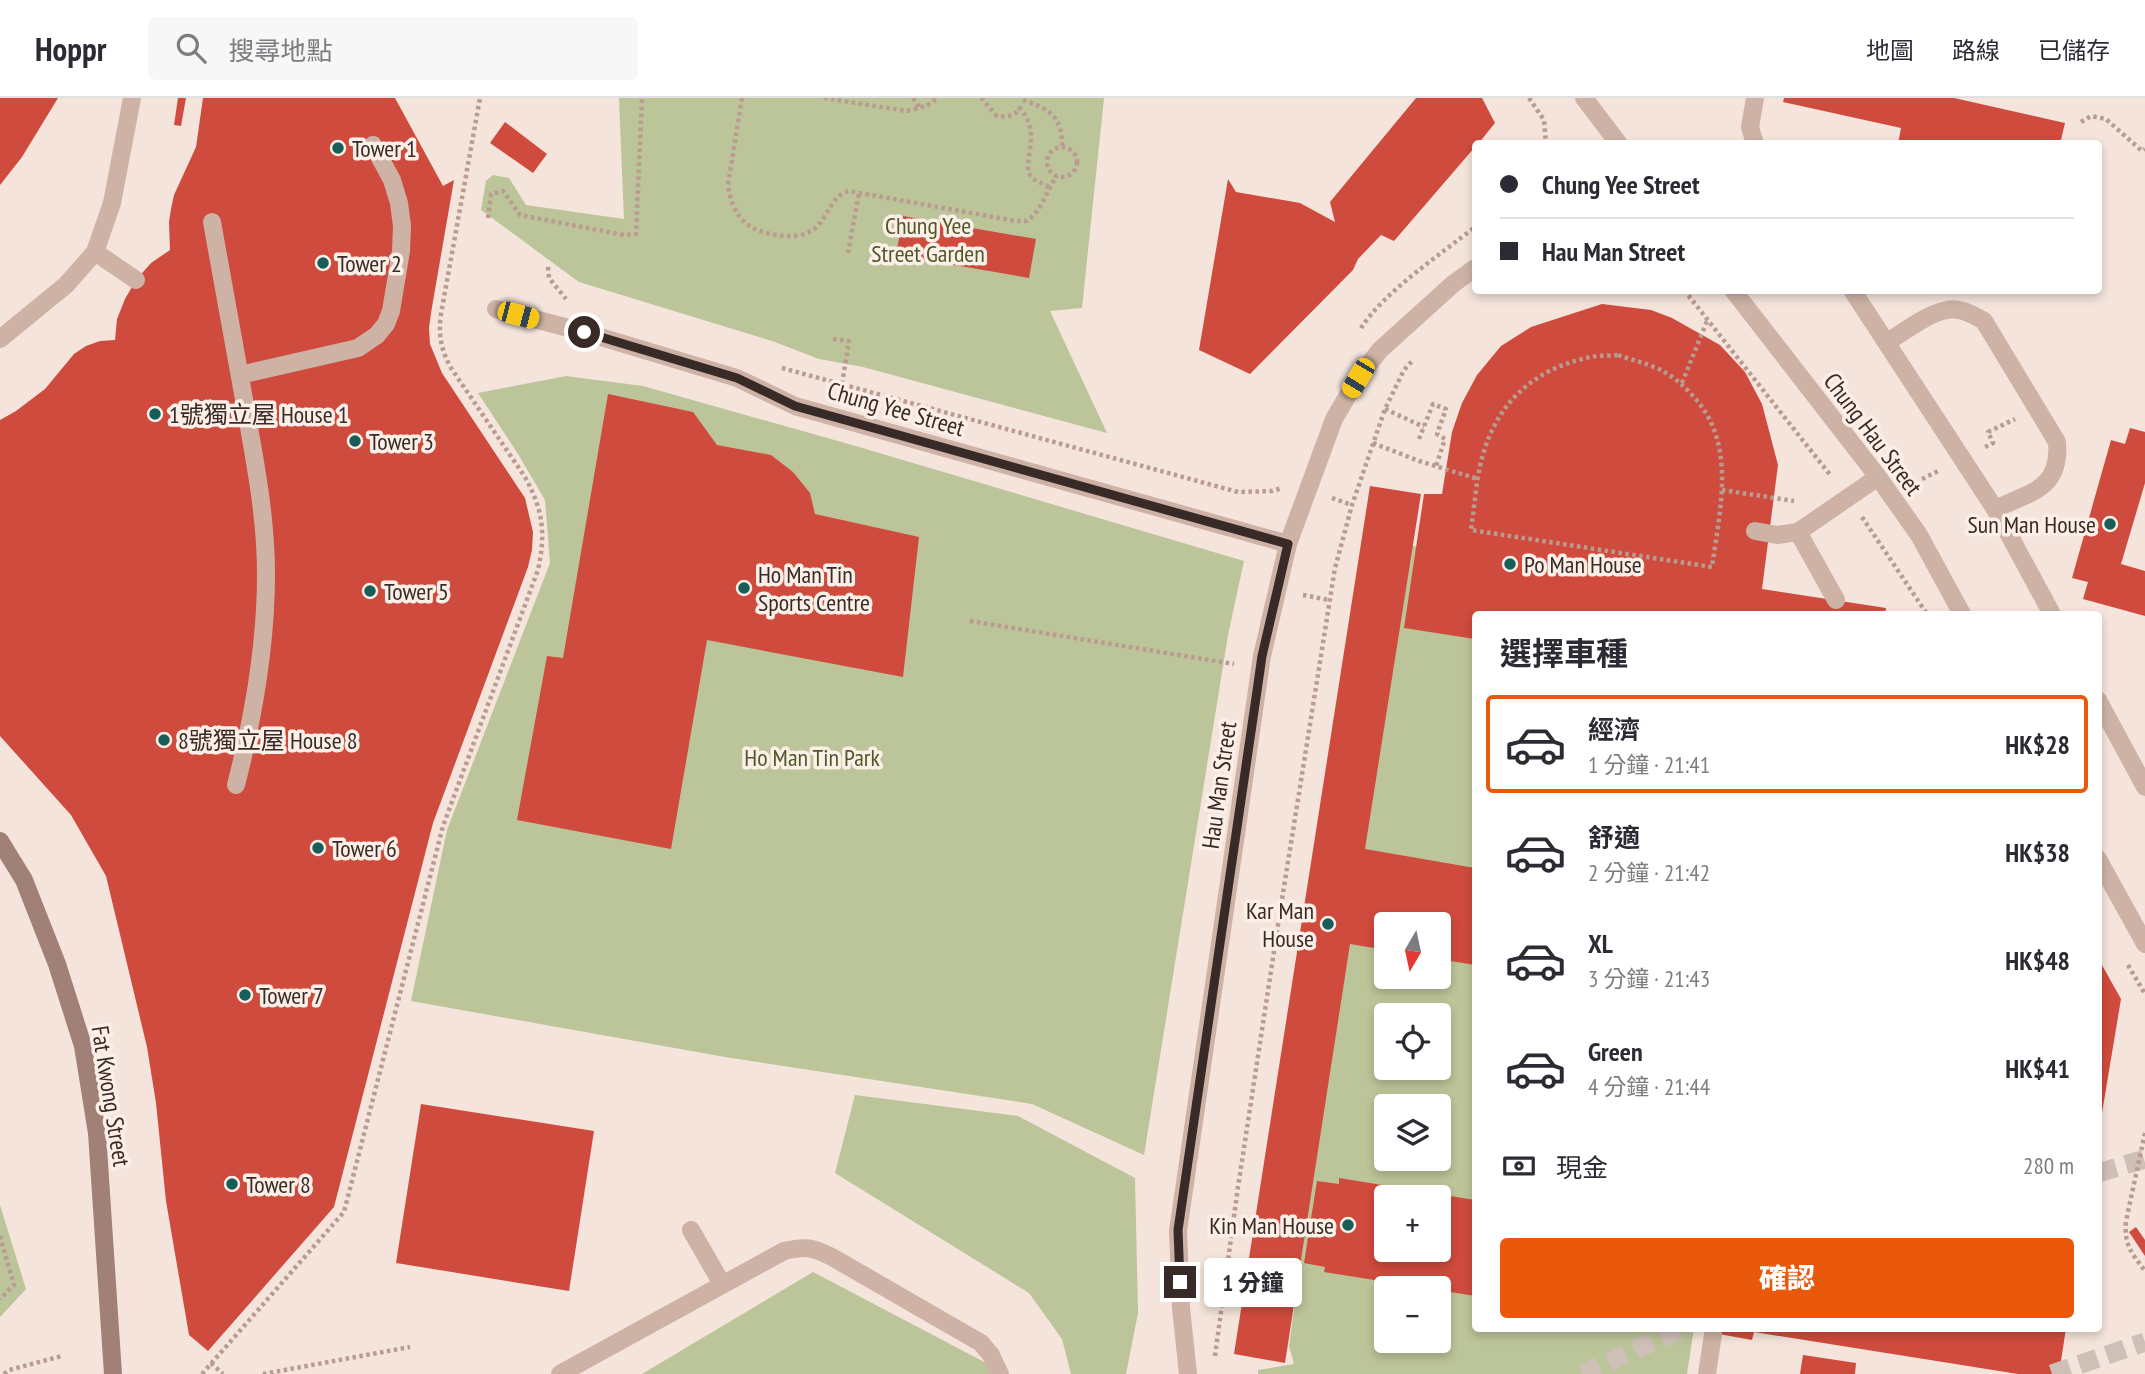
<!DOCTYPE html>
<html lang="zh-TW">
<head>
<meta charset="utf-8">
<style>
  body { margin:0; font-family:"PT Sans Narrow","Noto Sans TC",sans-serif; background:#f7f7f7; color:#2b2b33; height:100vh; display:flex; flex-direction:column; font-size:26px; white-space:nowrap }
  * { box-sizing:border-box; margin:0 }
  p { font-size:23px; color:#7c7c81 }
  .icon { flex:none; width:38px; height:38px; fill:none; stroke:currentColor; stroke-width:2; stroke-linecap:round; stroke-linejoin:round }
  .map { position:relative; flex:1; overflow:hidden }
  .side { position:absolute; left:1472px; top:513px; width:630px; height:721px; display:flex; flex-direction:column; background:#fff; border-radius:7px; box-shadow:0 4px 10px #0003 }
  .side>* { flex:none }
  .guide { position:absolute; left:1472px; top:42px; width:630px; height:154px; border-radius:7px; box-shadow:0 4px 10px #0003; display:grid; align-content:center; height:154px; padding:0 28px; background:#fff }
  .needle { width:46px; rotate:189deg }
  .controls { position:absolute; left:1374px; top:814px; display:grid; gap:14px }
  .controls a { display:grid; place-items:center; width:77px; height:77px; border-radius:7px; background:#fff; box-shadow:0 4px 10px #0003; font-size:35px }
  .end { position:absolute; width:32px; height:32px; margin:-16px; border:9px solid #382a27; background:#fff; box-shadow:0 0 0 4px #fff }
  .from { border-radius:50% }
  .bubble { position:absolute; height:49px; border-radius:7px; background:#fff; box-shadow:0 4px 10px #0003; font-size:23px; font-weight:800; line-height:49px; text-align:center }
  .car { position:absolute; width:21px; height:42px; margin:-21px -10px; border-radius:9px; box-shadow:0 0 5px 2px #0007; background:linear-gradient(#f5c518 24%,#345 0 40%,#f5c518 0 76%,#345 0 86%,#f5c518 0) }
  .guide b { display:flex; align-items:center; gap:24px; height:66px; font-size:26px }
  .guide b+b { border-top:2px solid #e1e1e2 }
  .guide i { width:18px; height:18px; background:#2b2b33 }
  ul { padding:0; list-style:none }
  li { display:flex; align-items:center; gap:21px; height:98px; margin:0 14px 10px; padding:0 14px; border:4px solid transparent; border-radius:7px }
  li div { flex:1 }
  li b { display:block; font-size:26px }
  li em { font-style:normal; font-weight:800 }
  li.active { border-color:#ea580c }
  li>.icon { width:63px; height:63px; stroke-width:1.5 }
  h2 { padding:0 28px; font-size:32px; line-height:84px }
  .pay { display:flex; align-items:center; gap:18px; height:77px; padding:0 28px; font-size:26px }
  .pay p { margin-inline-start:auto }
  .button { display:flex; gap:14px; margin-top:auto; padding:14px 28px }
  .button a { flex:1; height:80px; border-radius:7px; background:#ea580c; color:#fff; font-size:28px; font-weight:800; line-height:80px; text-align:center }
  header { display:flex; align-items:center; gap:42px; box-sizing:border-box; height:98px; padding:0 35px; background:#fff; border-bottom:2px solid #e1e1e2 }
  header strong { font-size:33px }
  nav { display:flex; gap:38px; margin-inline-start:auto; font-size:24px }
  .search { width:490px; height:63px; background:#f7f7f7; display:flex; align-items:center; gap:18px; box-sizing:border-box; padding:0 24px; border-radius:7px; color:#7c7c81; font-size:26px }
  .map>svg:first-child { display:block }
  .green { fill:#bcc499; fill-rule:evenodd }
  .building { fill:#cf4b3d; fill-rule:evenodd }
  .lines { fill:none; stroke-linecap:round; stroke-linejoin:round }
  .trunk-tunnel { stroke:#cebfb7; stroke-width:19; stroke-dasharray:19 10; stroke-linecap:butt }
  .path { stroke:#b99b90; stroke-width:4.5; stroke-dasharray:3.5 3.5; stroke-linecap:butt }
  .service { stroke:#cdb2a5; stroke-width:18 }
  .minor { stroke:#cdb2a5; stroke-width:18 }
  .tertiary { stroke:#cdb2a5; stroke-width:18 }
  .secondary { stroke:#a18077; stroke-width:18 }
  .route { stroke:#382a27; stroke-width:9 }
  .poi-dot { fill:#195d58; stroke:#fbefe7; stroke-width:2.5 }
  .labels { text-anchor:middle; dominant-baseline:central; stroke-width:7; stroke-linejoin:round; paint-order:stroke }
  .poi-label { font-size:24px; fill:#382a27; stroke:#fbefe7; text-anchor:start }
  .park-label { font-size:24px; fill:#4e5829; stroke:#fbefe7 }
  .street-label { font-size:24px; fill:#382a27; stroke:#fbefe7 }
</style>
</head>
<body>
<header>
<strong>Hoppr</strong>
<div class="search"><svg class="icon" aria-label="search" viewBox="0 0 24 24"><circle cx="10" cy="10" r="6"/><path d="M15 15l6 6"/></svg>搜尋地點</div>
<nav><a>地圖</a><a>路線</a><a>已儲存</a></nav>
</header>
<div class="map">
<svg width="2145" height="1276" viewBox="0 0 2145 1276">
  <rect width="100%" height="100%" fill="#f4e4db"/>
  <!-- green -->
  <g class="green">
    <polygon points="619,0 1104,0 1082,210 1050,213 1107,335 863,269 819,261 772,243 579,184 481,112 486,83 493,77 509,80 526,107 624,121"/>
    <polygon points="566,278 643,288 852,347 1244,463 1228,537 1144,1057 1032,1006 725,959 411,903 447,732 550,465 545,402 518,356 478,295"/>
    <path d="M1400 446 1807 508 1806 516H1475V1230H1694L1687 1276H1258V1272L1294 1266 1289 1248ZM1386 826H1438V878H1386ZM1386 917H1438V970H1386ZM1386 1008H1438V1060H1386ZM1386 1099H1438V1152H1386ZM1386 1190H1438V1242H1386Z"/>
    <polygon points="855,997 1018,1018 1135,1080 1138,1215 1126,1276 1071,1276 1062,1241 1029,1195 835,1075"/>
    <polygon points="0,1107 26,1191 0,1219"/>
    <polygon points="813,1174 990,1267 992,1276 642,1276"/>
  </g>
  <!-- building -->
  <g class="building">
    <polygon points="0,0 58,0 22,59 0,87"/>
    <polygon points="178,0 186,0 181,28 174,27"/>
    <polygon points="203,0 395,0 443,88 454,82 431,215 429,230 430,246 442,275 525,400 533,434 532,452 528,469 433,725 334,1109 208,1253 189,1237 166,1103 156,1005 147,949 106,778 71,717 0,638 0,322 16,313 45,291 74,256 86,248 100,243 115,242 117,221 125,201 136,182 151,165 170,152 169,124 171,111 174,97 196,49"/>
    <polygon points="1416,0 1482,0 1495,25 1478,46 1475,46 1475,49 1394,143 1381,137 1358,161 1353,172 1250,276 1199,252 1228,81 1236,94 1300,105 1335,124 1330,104"/>
    <polygon points="1784,0 1954,0 2065,25 2061,42 2073,46 1955,46 1944,43 1943,46 1898,46 1901,30 1783,4"/>
    <polygon points="505,24 547,56 533,75 490,45"/>
    <polygon points="903,118 1036,141 1029,180 896,157"/>
    <polygon points="1602,206 1651,212 1672,220 1720,247 1745,274 1762,306 1778,367 1762,491 1886,510 1885,516 1475,516 1475,541 1404,530 1424,396 1442,396 1452,334 1462,305 1477,277 1501,248 1531,229"/>
    <polygon points="608,296 693,314 717,347 771,357 793,374 810,395 815,416 919,439 903,579 707,542 671,751 517,722 547,558 563,560"/>
    <polygon points="2130,330 2145,334 2145,385 2121,466 2145,473 2145,518 2083,501 2088,484 2072,480 2111,342 2125,346"/>
    <polygon points="1370,388 1421,396 1365,751 1475,770 1475,867 1438,861 1438,826 1386,826 1386,852 1350,846 1285,1265 1234,1256"/>
    <polygon points="2098,860 2121,901 2100,1027 2098,1027"/>
    <polygon points="421,1006 594,1033 569,1193 396,1165"/>
    <path d="M1339 1080 1475 1102V1198L1438 1192V1190H1425L1324 1174 1325 1169 1304 1165 1317 1083 1339 1086ZM1386 1099H1438V1152H1386Z"/>
    <polygon points="2136,1129 2145,1142 2145,1158 2129,1134"/>
    <polygon points="1686,1230 2066,1230 2059,1276 2018,1276 1754,1234 1752,1242"/>
    <polygon points="1803,1257 1856,1265 1855,1276 1800,1276"/>
  </g>
  <g class="lines">
    <!-- trunk-tunnel -->
    <g class="trunk-tunnel">
      <polyline points="2098,1075 2145,1061"/>
      <polyline points="1582,1276 1683,1230"/>
      <polyline points="2052,1276 2145,1244"/>
    </g>
    <!-- path -->
    <g class="path">
      <path d="M742 0 728 87C733 118 745 132 776 137 788 139 802 139 813 132 828 121 830 98 849 93L1016 123H1027C1042 113 1046 93 1057 78"/>
      <polyline points="824,0 907,13 926,8 938,0"/>
      <polyline points="913,0 920,10"/>
      <path d="M981 0 997 18C1006 19 1016 19 1020 9"/>
      <polyline points="1529,0 1544,22 1546,46"/>
      <path d="M1023 2C1050 11 1063 19 1062 50"/>
      <path d="M1019 9C1039 33 1028 47 1028 74L1033 81 1049 89"/>
      <polyline points="2081,24 2091,18 2106,21 2142,53 2145,51"/>
      <circle cx="1062" cy="64" r="15"/>
      <polyline points="488,120 491,96 503,93 520,117 624,137 636,136 642,0"/>
      <polyline points="848,155 859,95"/>
      <polyline points="548,169 549,180 566,201"/>
      <polyline points="1684,192 1831,378"/>
      <path d="M1361 230C1384 194 1441 156 1475 129"/>
      <polyline points="833,241 849,243 842,286"/>
      <path d="M1618 257C1632 262 1646 265 1659 271 1673 278 1683 287 1693 298 1737 345 1720 411 1712 469L1471 432C1475 406 1476 378 1484 353 1500 302 1535 272 1586 260 1596 257 1608 258 1618 257Z"/>
      <polyline points="782,270 1238,394 1272,393 1282,390"/>
      <polyline points="1682,285 1707,223"/>
      <polyline points="1385,311 1424,329"/>
      <polyline points="1419,341 1433,306 1446,311 1437,336 1445,341 1436,368"/>
      <polyline points="1373,345 1419,363 1478,381"/>
      <polyline points="1985,349 1993,345 1988,334 2015,321"/>
      <polyline points="1922,381 1940,372"/>
      <polyline points="1722,392 1794,403"/>
      <polyline points="1332,400 1352,407"/>
      <polyline points="1862,419 1927,516"/>
      <polyline points="1303,497 1329,502"/>
      <polyline points="970,523 1234,566"/>
      <polyline points="2128,867 2145,896"/>
      <path d="M2145 1035 2126 1123C2124 1147 2131 1154 2145 1173"/>
      <polyline points="0,1138 14,1187 0,1201"/>
      <polyline points="1215,1258 1238,1089 1280,814 1335,470 1352,407 1385,311 1404,272 1413,262"/>
      <polyline points="211,1265 223,1276"/>
      <polyline points="4,1276 9,1272 62,1258"/>
      <path d="M202 1276 344 1114 443 728 538 472C546 435 543 412 525 379L451 270C441 252 438 236 441 216L480 0"/>
      <polyline points="263,1276 410,1249"/>
    </g>
    <!-- service -->
    <g class="service">
      <polyline points="1755,46 1750,29 1755,0"/>
      <path d="M212 124C223 185 234 246 245 307 255 363 266 419 266 476 266 548 254 617 236 687"/>
      <polyline points="95,154 136,182"/>
      <polyline points="1852,192 1995,411 2052,516"/>
      <path d="M1887 244C1906 233 1926 216 1947 212 1960 209 1973 217 1984 223L2057 344C2061 391 2031 394 1995 411"/>
      <polyline points="240,277 358,250 377,237 386,226 391,213 401,153 402,128 399,105 392,82 373,47"/>
      <polyline points="1755,433 1777,437 1798,434"/>
      <polyline points="1836,502 1798,434 1878,379"/>
      <polyline points="2098,602 2145,689"/>
      <polyline points="691,1132 722,1186"/>
      <path d="M560 1276 784 1153C806 1148 812 1149 832 1159L981 1245 991 1257 1000 1276"/>
      <polyline points="1707,1276 1713,1236"/>
    </g>
    <!-- minor -->
    <g class="minor">
      <polyline points="496,211 584,234 737,280 795,308 1288,446"/>
      <polyline points="1188,1276 1181,1210 1178,1133 1262,558 1288,446 1334,321 1358,280 1380,252 1453,186 1475,170"/>
    </g>
    <!-- tertiary -->
    <g class="tertiary">
      <polyline points="1584,0 1619,46"/>
      <polyline points="1733,192 1878,379 1919,437 1962,516"/>
      <polyline points="0,241 66,187 95,154 112,105 132,0"/>
      <polyline points="2098,761 2145,846"/>
    </g>
    <!-- secondary -->
    <polyline class="secondary" points="0,743 24,782 57,866 83,948 97,1035 113,1276"/>
  </g>
  <g class="lines">
    <!-- route -->
    <polyline class="route" points="584,234 737,280 795,308 1288,446 1262,558 1258,586 1178,1132 1180,1184"/>
  </g>
  <!-- markers -->
  <g class="poi-dot">
    <circle cx="338" cy="50" r="7"/>
    <circle cx="323" cy="165" r="7"/>
    <circle cx="155" cy="316" r="7"/>
    <circle cx="355" cy="343" r="7"/>
    <circle cx="2110" cy="426" r="7"/>
    <circle cx="1510" cy="466" r="7"/>
    <circle cx="744" cy="490" r="7"/>
    <circle cx="370" cy="493" r="7"/>
    <circle cx="164" cy="642" r="7"/>
    <circle cx="318" cy="750" r="7"/>
    <circle cx="1328" cy="826" r="7"/>
    <circle cx="245" cy="897" r="7"/>
    <circle cx="232" cy="1086" r="7"/>
    <circle cx="1348" cy="1127" r="7"/>
  </g>
  <g class="labels">
    <!-- poi labels -->
    <g class="poi-label">
      <text x="352" y="50">Tower 1</text>
      <text x="337" y="165">Tower 2</text>
      <text x="169" y="316">1號獨立屋 House 1</text>
      <text x="369" y="343">Tower 3</text>
      <text x="2096" y="426" text-anchor="end">Sun Man House</text>
      <text x="1524" y="466">Po Man House</text>
      <text x="758" y="476">Ho Man Tin<tspan x="758" dy="28">Sports Centre</tspan></text>
      <text x="384" y="493">Tower 5</text>
      <text x="178" y="642">8號獨立屋 House 8</text>
      <text x="332" y="750">Tower 6</text>
      <text x="1314" y="812" text-anchor="end">Kar Man<tspan x="1314" dy="28">House</tspan></text>
      <text x="259" y="897">Tower 7</text>
      <text x="246" y="1086">Tower 8</text>
      <text x="1334" y="1127" text-anchor="end">Kin Man House</text>
    </g>
    <!-- park labels -->
    <g class="park-label">
      <text x="928" y="127">Chung Yee<tspan x="928" dy="28">Street Garden</tspan></text>
      <text x="812" y="659">Ho Man Tin Park</text>
    </g>
    <!-- street labels -->
    <g class="street-label">
      <text transform="translate(896 311) rotate(16)">Chung Yee Street</text>
      <text transform="translate(1873 336) rotate(53)">Chung Hau Street</text>
      <text transform="translate(1219 687) rotate(-82)">Hau Man Street</text>
      <text transform="translate(111 998) rotate(81)">Fat Kwong Street</text>
    </g>
  </g>
</svg>
<div class="controls">
<a><svg class="needle" viewBox="-14 -14 28 28"><path d="M0-13l5 13h-10z" fill="#e53935"/><path d="M0 13l5-13h-10z" fill="#7c7c81"/></svg></a>
<a><svg class="icon" aria-label="locate" viewBox="0 0 24 24"><circle cx="12" cy="12" r="6"/><path d="M12 2v4M12 18v4M2 12h4M18 12h4"/></svg></a>
<a><svg class="icon" aria-label="layers" viewBox="0 0 24 24"><path d="M12 4l9 5-9 5-9-5zM3 14l9 5 9-5"/></svg></a>
<a>+</a>
<a>−</a>
</div>
<i class="end from" style="left:584px;top:234px"></i>
<i class="end" style="left:1180px;top:1184px"></i>
<div class="bubble" style="left:1204px;top:1160px;width:98px">1 分鐘</div>
<i class="car" style="left:518px;top:217px;rotate:105deg"></i>
<i class="car" style="left:1358px;top:280px;rotate:211deg"></i>
<div class="guide">
<b><i class="from"></i>Chung Yee Street</b>
<b><i></i>Hau Man Street</b>
</div>
<section class="side">
<h2>選擇車種</h2>
<ul>
<li class="active"><svg class="icon" aria-label="car" viewBox="0 0 24 24"><path d="M5 17H2v-5l4-1 3-4h7l3 4 3 1v5h-3M9 17h6M6 11h13"/><circle cx="7" cy="17" r="2"/><circle cx="17" cy="17" r="2"/></svg><div><b>經濟</b><p>1 分鐘 · 21:41</p></div><em>HK$28</em></li>
<li><svg class="icon" aria-label="car" viewBox="0 0 24 24"><path d="M5 17H2v-5l4-1 3-4h7l3 4 3 1v5h-3M9 17h6M6 11h13"/><circle cx="7" cy="17" r="2"/><circle cx="17" cy="17" r="2"/></svg><div><b>舒適</b><p>2 分鐘 · 21:42</p></div><em>HK$38</em></li>
<li><svg class="icon" aria-label="car" viewBox="0 0 24 24"><path d="M5 17H2v-5l4-1 3-4h7l3 4 3 1v5h-3M9 17h6M6 11h13"/><circle cx="7" cy="17" r="2"/><circle cx="17" cy="17" r="2"/></svg><div><b>XL</b><p>3 分鐘 · 21:43</p></div><em>HK$48</em></li>
<li><svg class="icon" aria-label="car" viewBox="0 0 24 24"><path d="M5 17H2v-5l4-1 3-4h7l3 4 3 1v5h-3M9 17h6M6 11h13"/><circle cx="7" cy="17" r="2"/><circle cx="17" cy="17" r="2"/></svg><div><b>Green</b><p>4 分鐘 · 21:44</p></div><em>HK$41</em></li>
</ul>
<div class="pay"><svg class="icon" aria-label="cash" viewBox="0 0 24 24"><path d="M3 7h18v10H3z"/><circle cx="12" cy="12" r="2"/></svg>現金<p>280 m</p></div>
<div class="button"><a>確認</a></div>
</section>
</div>
</body>
</html>
